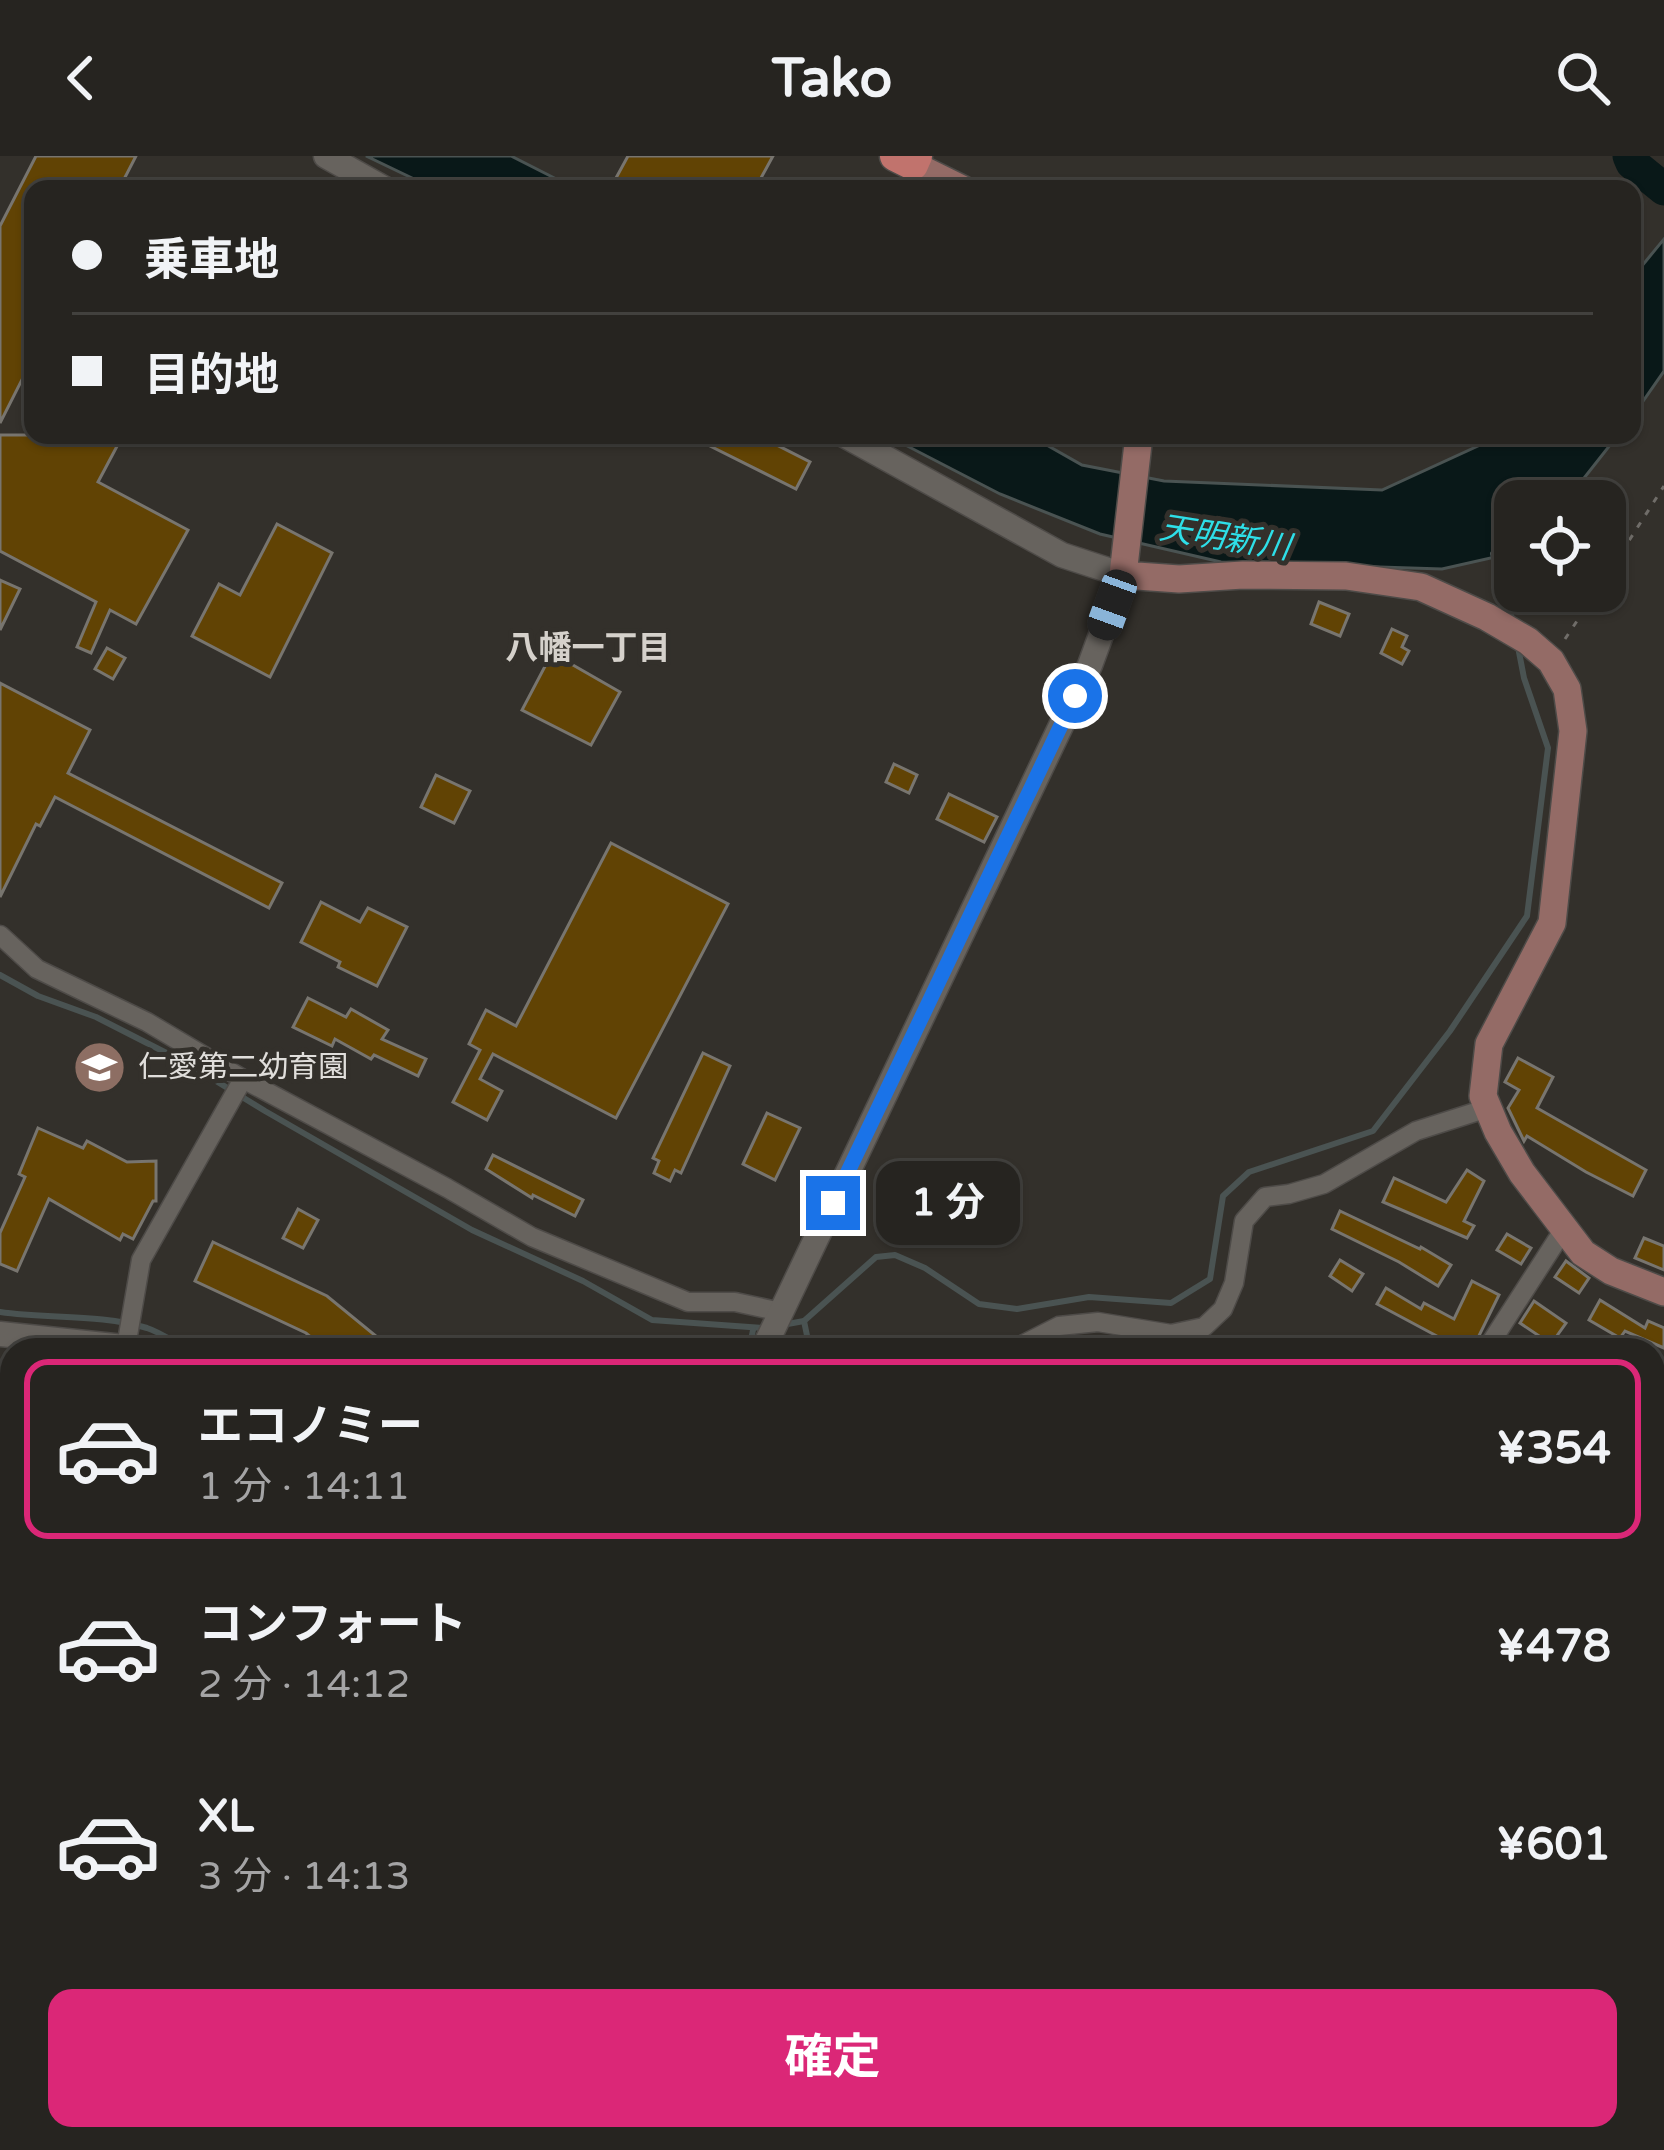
<!DOCTYPE html>
<html lang="ja">
<head>
<meta charset="utf-8">
<style>
  body { margin:0; font-family:"Varela Round","Noto Sans JP",sans-serif; background:#2e2c29; color:#f1f3f6; height:100vh; display:flex; flex-direction:column; font-size:45px; white-space:nowrap }
  * { box-sizing:border-box; margin:0 }
  p { font-size:39px; color:#a4a4a5 }
  .icon { flex:none; width:66px; height:66px; fill:none; stroke:currentColor; stroke-width:2; stroke-linecap:round; stroke-linejoin:round }
  .map { position:relative; flex:1; overflow:hidden }
  .side { position:absolute; left:0px; top:1182px; width:1665px; height:813px; display:flex; flex-direction:column; background:#262420; border-radius:36px 36px 0 0; box-shadow:0 3px 9px #0004,0 0 0 3px #42413e }
  .side>* { flex:none }
  .top-card { position:absolute; left:24px; top:24px; width:1617px; height:264px; border-radius:24px; box-shadow:0 3px 9px #0004,0 0 0 3px #42413e; display:grid; align-content:center; height:264px; padding:0 48px; background:#262420 }
  .tools { position:absolute; left:1494px; top:324px; display:grid; gap:24px }
  .tools a { display:grid; place-items:center; width:132px; height:132px; border-radius:24px; background:#262420; box-shadow:0 3px 9px #0004,0 0 0 3px #42413e; font-size:60px }
  .end { position:absolute; width:54px; height:54px; margin:-27px; border:15px solid #1a73e8; background:#fff; box-shadow:0 0 0 6px #fff }
  .from { border-radius:50% }
  .bubble { position:absolute; height:84px; border-radius:24px; background:#262420; box-shadow:0 3px 9px #0004,0 0 0 3px #42413e; font-size:39px; font-weight:700; line-height:84px; text-align:center }
  .car { position:absolute; width:36px; height:72px; margin:-36px -18px; border-radius:15px; box-shadow:0 0 9px 3px #0007; background:linear-gradient(#222 24%,#8ab4d8 0 40%,#222 0 76%,#8ab4d8 0 86%,#222 0) }
  .top-card b { display:flex; align-items:center; gap:42px; height:114px; font-size:45px }
  .top-card b+b { border-top:3px solid #42413e }
  .top-card i { width:30px; height:30px; background:#f1f3f6 }
  ul { padding:21px 0 0; list-style:none }
  li { display:flex; align-items:center; gap:36px; height:180px; margin:0 24px 18px; padding:0 24px; border:6px solid transparent; border-radius:24px }
  li div { flex:1 }
  li b { display:block; font-size:45px }
  li em { font-style:normal; font-weight:700 }
  li.current { border-color:#db2777 }
  li>.icon { width:108px; height:108px; stroke-width:1.5 }
  .cta { display:flex; gap:24px; margin-top:auto; padding:24px 48px }
  .cta a { flex:1; height:138px; border-radius:24px; background:#db2777; color:#fff; font-size:48px; font-weight:700; line-height:138px; text-align:center }
  header { display:flex; justify-content:space-between; align-items:center; height:156px; padding:0 48px; background:#262420; font-size:54px; font-weight:700 }
  .map>svg:first-child { display:block }
  .water { fill:#091818; stroke:#4a5352; stroke-width:3 }
  .lines { fill:none; stroke-linecap:round; stroke-linejoin:round }
  .stream { stroke:#4a5352; stroke-width:6 }
  .river { stroke:#091818; stroke-width:33 }
  .building { fill:#614304; stroke:#78756f; stroke-width:3 }
  .minor-casing { stroke:#4e4b48; stroke-width:21 }
  .tertiary-casing { stroke:#4e4b48; stroke-width:27 }
  .secondary-casing { stroke:#4e4b48; stroke-width:30 }
  .primary-casing { stroke:#4e4b48; stroke-width:33 }
  .path { stroke:#706d69; stroke-width:3; stroke-dasharray:6 9; stroke-linecap:butt }
  .minor { stroke:#67635e; stroke-width:18 }
  .tertiary { stroke:#67635e; stroke-width:24 }
  .secondary { stroke:#946b66; stroke-width:27 }
  .primary { stroke:#c1736d; stroke-width:30 }
  .route { stroke:#1a73e8; stroke-width:15 }
  .labels { text-anchor:middle; dominant-baseline:central; stroke-width:10; stroke-linejoin:round; paint-order:stroke }
  .poi-label { font-size:30px; fill:#e0dedb; stroke:#33302b; text-anchor:start }
  .water-label { font-size:33px; font-style:italic; fill:#2edfe8; stroke:#33302b }
  .neighbourhood-label { font-size:33px; font-weight:bold; fill:#d5d1cb; stroke:#33302b }
</style>
</head>
<body>
<header><svg class="icon" aria-label="back" viewBox="0 0 24 24"><path d="M15 5l-7 7 7 7"/></svg>Tako<svg class="icon" aria-label="search" viewBox="0 0 24 24"><circle cx="10" cy="10" r="6"/><path d="M15 15l6 6"/></svg></header>
<div class="map">
<svg width="1664" height="1994" viewBox="0 0 1664 1994">
  <rect width="100%" height="100%" fill="#33302b"/>
  <!-- water -->
  <g class="water">
    <polygon points="366,0 511,0 576,33 435,33"/>
    <polygon points="1664,83 1664,215 1632,261 1632,122"/>
    <polygon points="886,279 1029,279 1082,309 1164,325 1382,334 1502,279 1618,279 1566,345 1515,345 1515,394 1513,397 1442,413 1221,406 1100,378 1000,338"/>
  </g>
  <g class="lines">
    <!-- stream -->
    <g class="stream">
      <polyline points="1493,398 1513,466"/>
      <polyline points="0,819 38,840 96,861 190,909 265,955 472,1074 583,1125 652,1164 763,1172"/>
      <path d="M0 1156C48 1163 100 1158 147 1172 162 1177 176 1188 191 1194"/>
      <polyline points="804,1165 810,1194"/>
      <polyline points="782,1169 804,1165 876,1101 895,1099 925,1112 979,1148 1017,1153 1089,1141 1171,1147 1210,1123 1223,1040 1249,1016 1373,975 1450,875 1527,760 1548,592 1524,522 1518,491"/>
      <polyline points="749,1194 753,1174"/>
      <polyline points="1387,1983 1397,1994"/>
    </g>
    <!-- river -->
    <polyline class="river" points="1629,0 1632,7 1664,33"/>
  </g>
  <!-- building -->
  <g class="building">
    <polygon points="36,0 136,0 119,33 33,33 33,202 0,267 0,70"/>
    <polygon points="628,0 773,0 755,33 610,33"/>
    <polygon points="0,279 123,279 98,326 188,374 136,468 110,454 91,497 77,491 96,446 0,395"/>
    <polygon points="688,279 757,279 810,306 796,333"/>
    <polygon points="277,368 332,397 270,521 192,480 219,428 240,439"/>
    <polygon points="0,424 20,433 0,474"/>
    <polygon points="1319,446 1349,458 1340,480 1311,468"/>
    <polygon points="1392,473 1407,480 1402,491 1409,495 1402,508 1381,497"/>
    <polygon points="107,492 125,502 113,523 95,513"/>
    <polygon points="552,497 620,536 591,589 522,554"/>
    <polygon points="0,527 90,574 68,617 282,727 269,752 55,641 40,670 36,668 0,741"/>
    <polygon points="894,608 917,619 909,637 886,626"/>
    <polygon points="436,619 470,635 454,667 421,651"/>
    <polygon points="949,638 997,661 984,686 937,663"/>
    <polygon points="611,687 728,748 616,962 493,898 480,923 502,935 487,964 453,946 480,894 469,888 486,854 516,870"/>
    <polygon points="321,746 360,766 368,752 407,771 377,830 338,811 340,806 301,786"/>
    <polygon points="308,842 346,861 351,853 388,874 382,883 426,903 418,920 374,899 371,903 335,883 332,890 293,871"/>
    <polygon points="703,897 730,910 681,1017 675,1014 670,1025 654,1017 659,1005 653,1002"/>
    <polygon points="1518,902 1553,921 1537,952 1646,1014 1633,1040 1586,1016 1527,980 1524,985 1508,952 1519,934 1505,926"/>
    <polygon points="767,957 800,972 775,1024 743,1008"/>
    <polygon points="38,972 83,992 87,985 127,1006 156,1005 156,1045 153,1045 133,1083 123,1078 120,1084 49,1043 17,1115 0,1108 0,1077 25,1021 19,1018"/>
    <polygon points="493,999 583,1044 575,1060 533,1039 532,1042 486,1013"/>
    <polygon points="1467,1014 1484,1025 1464,1065 1474,1070 1467,1082 1383,1046 1394,1022 1446,1046"/>
    <polygon points="298,1053 318,1064 303,1092 283,1082"/>
    <polygon points="1340,1055 1420,1093 1421,1091 1451,1109 1438,1130 1399,1106 1332,1073"/>
    <polygon points="1507,1078 1531,1092 1521,1108 1497,1094"/>
    <polygon points="1644,1082 1664,1090 1664,1114 1635,1102"/>
    <polygon points="213,1086 327,1140 393,1194 326,1194 306,1177 195,1125"/>
    <polygon points="1340,1104 1363,1118 1352,1135 1330,1120"/>
    <polygon points="1566,1105 1589,1122 1579,1137 1555,1121"/>
    <polygon points="1472,1125 1499,1139 1472,1194 1463,1194 1377,1148 1386,1132 1421,1153 1424,1147 1454,1163"/>
    <polygon points="1600,1144 1645,1172 1648,1165 1664,1172 1664,1192 1625,1175 1620,1182 1589,1164"/>
    <polygon points="1534,1145 1566,1167 1551,1188 1520,1167"/>
  </g>
  <g class="lines">
    <defs>
      <g id="minor">
        <polyline points="0,779 37,813 147,866 243,923 447,1032 532,1081 688,1146 735,1146 781,1156"/>
        <polyline points="126,1191 141,1104 243,923"/>
        <polyline points="1012,1194 1059,1170 1098,1166 1171,1178 1204,1171 1223,1153 1234,1127 1244,1065 1265,1041 1289,1038 1324,1028 1416,975 1488,952"/>
        <polyline points="1486,1194 1564,1073"/>
        <polyline points="1653,1300 1664,1305"/>
        <polyline points="0,1505 12,1512"/>
        <polyline points="1653,1640 1664,1646"/>
        <polyline points="1664,1702 1659,1714 1664,1751"/>
        <polyline points="1653,1852 1664,1832"/>
        <polyline points="0,1867 12,1871"/>
        <polyline points="404,1983 425,1994"/>
        <polyline points="854,1983 877,1994"/>
        <polyline points="1070,1983 1093,1994"/>
        <polyline points="1412,1983 1421,1994"/>
        <polyline points="270,1994 274,1983"/>
        <polyline points="533,1994 538,1983"/>
        <polyline points="652,1994 657,1983"/>
        <polyline points="913,1994 918,1983"/>
        <polyline points="1572,1994 1579,1983"/>
      </g>
      <g id="tertiary">
        <polyline points="326,0 385,33"/>
        <polyline points="0,1178 152,1194"/>
        <polyline points="763,1194 1090,509 1123,419 1062,399 844,279"/>
        <polyline points="1307,1983 1330,1994"/>
        <polyline points="383,1994 388,1983"/>
      </g>
      <g id="secondary">
        <polyline points="913,9 962,33"/>
        <polyline points="1139,279 1123,419 1179,423 1243,419 1346,420 1421,431 1487,461 1528,485 1551,505 1567,533 1573,575 1552,767 1489,888 1483,940 1498,976 1522,1017 1583,1097 1611,1115 1664,1136"/>
      </g>
      <polyline id="primary" points="895,0 913,9 917,0"/>
    </defs>
    <!-- minor casing -->
    <use href="#minor" class="minor-casing"/>
    <!-- tertiary casing -->
    <use href="#tertiary" class="tertiary-casing"/>
    <!-- secondary casing -->
    <use href="#secondary" class="secondary-casing"/>
    <!-- primary casing -->
    <use href="#primary" class="primary-casing"/>
    <!-- path -->
    <g class="path">
      <polyline points="1605,422 1664,330"/>
      <polyline points="1565,483 1597,435"/>
    </g>
    <!-- minor -->
    <use href="#minor" class="minor"/>
    <!-- tertiary -->
    <use href="#tertiary" class="tertiary"/>
    <!-- secondary -->
    <use href="#secondary" class="secondary"/>
    <!-- primary -->
    <use href="#primary" class="primary"/>
  </g>
  <g class="lines">
    <!-- route -->
    <polyline class="route" points="833,1047 1075,540"/>
  </g>
  <!-- icons -->
  <defs>
    <symbol id="school-disc" viewBox="-11 -11 22 22"><circle r="9.5" fill="#8d6e63" stroke="#33302b"/><path d="M0-5L7-2L0 1L-7-2ZM-4 1L0 2.5L4 1V4Q0 6-4 4Z" fill="#fff"/></symbol>
  </defs>
  <g fill-rule="evenodd">
    <use href="#school-disc" x="70" y="882" width="59" height="59"/>
  </g>
  <g class="labels">
    <!-- poi labels -->
    <g class="poi-label">
      <text x="138" y="911">仁愛第二幼育園</text>
    </g>
    <!-- water labels -->
    <g class="water-label">
      <text transform="translate(1225 382) rotate(9)">天明新川</text>
    </g>
    <!-- neighbourhood labels -->
    <g class="neighbourhood-label">
      <text x="588" y="492">八幡一丁目</text>
    </g>
  </g>
</svg>
<div class="tools">
<a><svg class="icon" aria-label="locate" viewBox="0 0 24 24"><circle cx="12" cy="12" r="6"/><path d="M12 2v4M12 18v4M2 12h4M18 12h4"/></svg></a>
</div>
<i class="end from" style="left:1075px;top:540px"></i>
<i class="end" style="left:833px;top:1047px"></i>
<div class="bubble" style="left:876px;top:1005px;width:144px">1 分</div>
<i class="car" style="left:1112px;top:449px;rotate:200deg"></i>
<div class="top-card">
<b><i class="from"></i>乗車地</b>
<b><i></i>目的地</b>
</div>
<section class="side">
<ul>
<li class="current"><svg class="icon" aria-label="car" viewBox="0 0 24 24"><path d="M5 17H2v-5l4-1 3-4h7l3 4 3 1v5h-3M9 17h6M6 11h13"/><circle cx="7" cy="17" r="2"/><circle cx="17" cy="17" r="2"/></svg><div><b>エコノミー</b><p>1 分 · 14:11</p></div><em>¥354</em></li>
<li><svg class="icon" aria-label="car" viewBox="0 0 24 24"><path d="M5 17H2v-5l4-1 3-4h7l3 4 3 1v5h-3M9 17h6M6 11h13"/><circle cx="7" cy="17" r="2"/><circle cx="17" cy="17" r="2"/></svg><div><b>コンフォート</b><p>2 分 · 14:12</p></div><em>¥478</em></li>
<li><svg class="icon" aria-label="car" viewBox="0 0 24 24"><path d="M5 17H2v-5l4-1 3-4h7l3 4 3 1v5h-3M9 17h6M6 11h13"/><circle cx="7" cy="17" r="2"/><circle cx="17" cy="17" r="2"/></svg><div><b>XL</b><p>3 分 · 14:13</p></div><em>¥601</em></li>
</ul>
<div class="cta"><a>確定</a></div>
</section>
</div>
</body>
</html>
